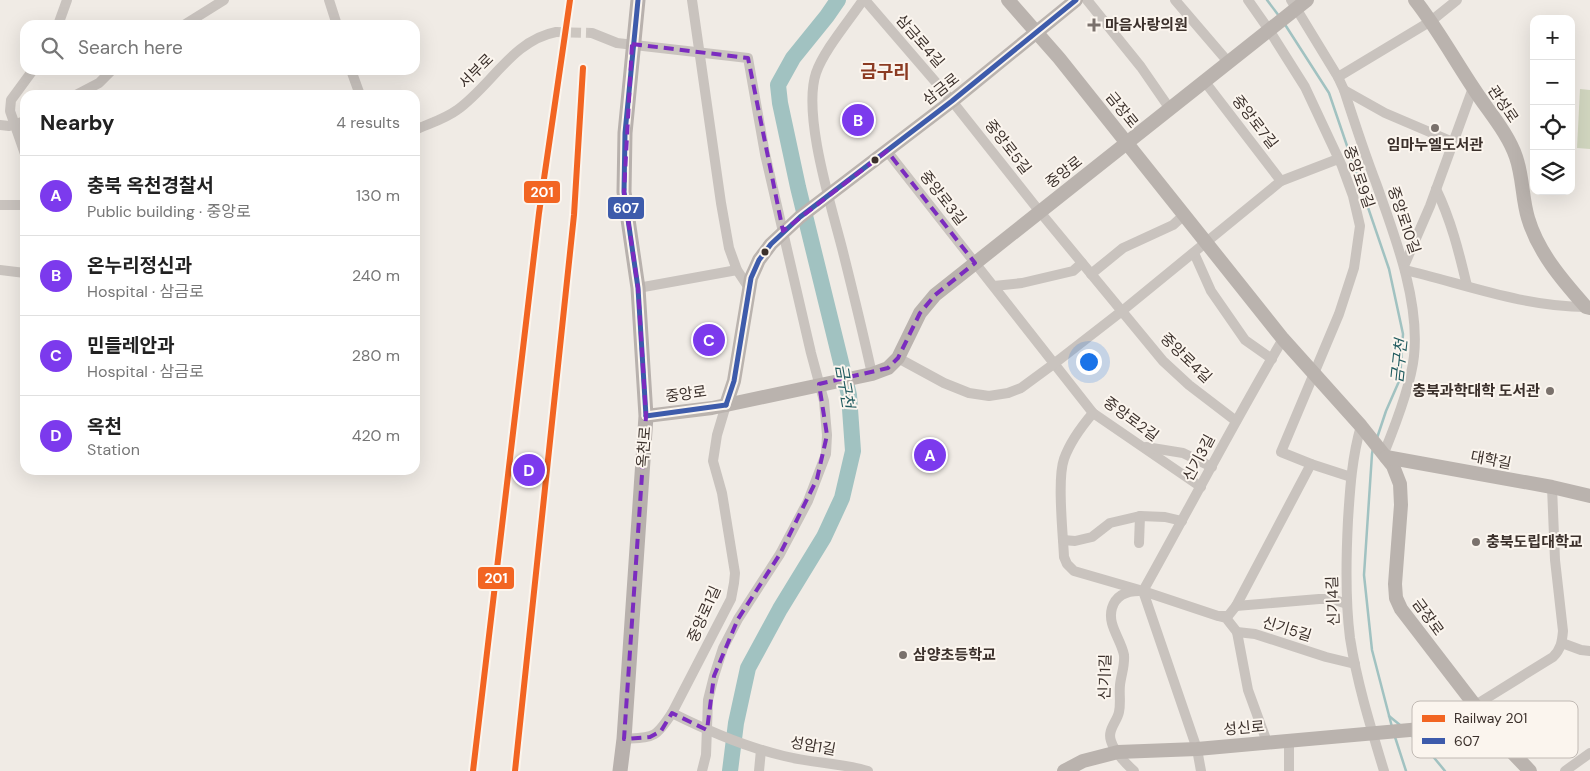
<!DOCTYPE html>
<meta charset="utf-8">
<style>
:root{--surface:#fff;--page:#f2f2f2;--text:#222;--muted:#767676;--line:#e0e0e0;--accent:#7c3aed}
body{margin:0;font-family:"DM Sans","Noto Sans KR",sans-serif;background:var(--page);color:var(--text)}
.controls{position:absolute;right:15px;top:15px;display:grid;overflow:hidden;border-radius:10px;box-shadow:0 5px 20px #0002}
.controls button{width:45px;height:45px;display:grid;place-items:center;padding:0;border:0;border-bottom:1px solid var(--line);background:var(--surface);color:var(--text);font:25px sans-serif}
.you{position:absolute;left:1088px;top:361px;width:18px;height:18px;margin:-12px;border:4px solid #fff;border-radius:50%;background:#1a73e8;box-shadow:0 0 0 8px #1a73e833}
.badge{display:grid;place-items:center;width:32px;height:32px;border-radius:50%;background:var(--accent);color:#fff;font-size:16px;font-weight:700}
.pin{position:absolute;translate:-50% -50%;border:2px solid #fff;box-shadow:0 1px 5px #0006}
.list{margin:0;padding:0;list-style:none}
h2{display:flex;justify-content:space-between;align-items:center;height:65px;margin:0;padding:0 20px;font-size:21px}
h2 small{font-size:16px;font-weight:400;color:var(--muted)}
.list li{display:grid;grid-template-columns:32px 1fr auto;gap:15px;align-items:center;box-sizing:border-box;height:80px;padding:0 20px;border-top:1px solid var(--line)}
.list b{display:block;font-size:19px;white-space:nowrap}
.list p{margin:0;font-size:16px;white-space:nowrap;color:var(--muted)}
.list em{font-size:16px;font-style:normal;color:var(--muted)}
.icon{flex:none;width:28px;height:28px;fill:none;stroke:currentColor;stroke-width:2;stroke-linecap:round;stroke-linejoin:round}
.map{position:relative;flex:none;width:1590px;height:771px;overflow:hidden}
.search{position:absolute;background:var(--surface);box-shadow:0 5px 20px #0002;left:20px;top:20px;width:400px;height:55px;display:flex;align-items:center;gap:12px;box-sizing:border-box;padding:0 18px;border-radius:15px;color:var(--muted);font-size:19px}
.panel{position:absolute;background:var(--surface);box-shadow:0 5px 20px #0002;left:20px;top:90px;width:400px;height:385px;border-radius:15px}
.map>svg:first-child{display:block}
.green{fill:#d1d6bf}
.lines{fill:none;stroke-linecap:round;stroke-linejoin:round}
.stream{stroke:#a1c2c1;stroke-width:2.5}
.river{stroke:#a1c2c1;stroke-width:16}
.street-tunnel{stroke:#ccc6c0;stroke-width:10;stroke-dasharray:10 5;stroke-linecap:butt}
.street{stroke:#c9c3be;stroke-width:10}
.secondary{stroke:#bab3ae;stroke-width:14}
.primary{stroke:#b8b1ad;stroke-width:15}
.bus-1-casing{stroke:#fbf5ee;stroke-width:9}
.bus-1{stroke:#3d5bab;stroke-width:5}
.rail-1-casing{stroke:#fbf5ee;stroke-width:10}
.rail-1{stroke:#f26522;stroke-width:6}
.marked{fill:none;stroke:#7b2cbf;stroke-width:4;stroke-dasharray:10 6;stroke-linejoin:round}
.poi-dot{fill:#7a716c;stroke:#fbf5ee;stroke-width:2}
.bus-dot{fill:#3b302b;stroke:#fbf5ee;stroke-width:2}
.labels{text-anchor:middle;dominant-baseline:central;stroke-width:4;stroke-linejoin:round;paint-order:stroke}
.poi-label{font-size:15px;font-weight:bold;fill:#3b302b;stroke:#fbf5ee;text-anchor:start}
.street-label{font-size:15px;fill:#3b302b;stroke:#fbf5ee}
.water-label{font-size:16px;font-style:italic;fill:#1f5a5e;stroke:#fbf5ee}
.quarter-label{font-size:18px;font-weight:bold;fill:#8c3b22;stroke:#fbf5ee}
.key{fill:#fbf5ee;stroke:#c1bab4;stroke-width:1}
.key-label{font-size:14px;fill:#3b302b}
.line-badge{stroke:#fbf5ee;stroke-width:2}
.badge-label{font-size:14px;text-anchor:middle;font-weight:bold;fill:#fff}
</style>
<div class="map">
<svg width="1590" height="771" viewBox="0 0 1590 771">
<rect width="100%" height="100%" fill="#f0ebe5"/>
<polygon class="green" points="1580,89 1590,90 1590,149 1577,148"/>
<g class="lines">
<g class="stream">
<polyline points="1267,0 1279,16"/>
<polyline points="1284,23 1329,93 1389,269 1403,334 1400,379 1386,411 1377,438"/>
<polyline points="1373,448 1372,454 1364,575 1372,650 1392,727"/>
<polyline points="1389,716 1400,725"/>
<polyline points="1412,736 1431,754 1445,771"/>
<polyline points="1395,737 1406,771"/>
</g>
<polyline class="river" points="730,771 736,723 748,668 780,609 824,537 842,498 853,451 849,395 798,187 780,103 778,85 793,58 827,16 838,0"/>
<polyline class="street-tunnel" points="556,32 592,33"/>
<g class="street">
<polyline points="329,0 337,25"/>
<polyline points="692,0 721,203 729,248 737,270 749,288"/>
<path d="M 863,0 C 849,21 824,50 816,73 C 802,115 832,208 843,252 C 853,292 863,333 872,374"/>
<polyline points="865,0 952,101 1040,212 1163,361 1189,385 1236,421"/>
<polyline points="1087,0 1141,67 1170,109"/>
<polyline points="1175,0 1229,63"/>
<polyline points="1248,0 1269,30 1305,87 1342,166 1353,196 1360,226 1354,268 1339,314 1281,452 1311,464 1351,477"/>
<path d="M 1291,0 L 1338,77 L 1344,90 C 1354,121 1364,152 1376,183 C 1394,234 1420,300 1414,356 C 1411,385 1395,426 1384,453"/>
<polyline points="58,25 67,0"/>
<polyline points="184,25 224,0"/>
<polyline points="592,33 617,43 748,58 765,154 811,353 824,401 827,435 826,454 808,501 780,554 738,619 723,648 714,676 708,700 706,755 702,771"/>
<polyline points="351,70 360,95"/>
<polyline points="1338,77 1431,21 1457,0"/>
<polyline points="1205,82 1281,181"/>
<polyline points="1344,90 1385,113 1453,142"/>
<polyline points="76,95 99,83 112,70"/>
<polyline points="0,125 9,126 25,121"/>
<path d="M 415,130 C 428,124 445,119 457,110 C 491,86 513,40 556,32"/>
<polyline points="887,151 1093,413 1201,487"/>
<polyline points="25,154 10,111 11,100 33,70"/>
<path d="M 1436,189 C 1451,220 1459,252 1467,286"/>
<polyline points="0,205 25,205"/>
<polyline points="1194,253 1211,291 1245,340 1272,359"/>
<polyline points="1404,266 1430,206 1473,88"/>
<polyline points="0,270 25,273"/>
<path d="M 1405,270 C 1464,284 1524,307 1586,307"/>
<polyline points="1091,274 1123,248 1173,225 1184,215"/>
<polyline points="994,286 1022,283 1073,271 1082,263"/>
<polyline points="638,288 737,270"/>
<polyline points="898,358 944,383 969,393 989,396 1008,393 1021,388 1055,363 1122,311 1281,181 1338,159"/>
<path d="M 1093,413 C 1081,427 1070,442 1064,459 C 1057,479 1063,534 1064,557 L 1067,564 L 1074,571 L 1143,591 L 1218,616 L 1226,618 L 1237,632 L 1255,634 L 1326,657 L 1355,664"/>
<path d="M 1361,426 C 1352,457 1350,488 1348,520 C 1346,559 1345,599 1350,638 C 1357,683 1371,728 1384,771"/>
<polyline points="1146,447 1183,453 1212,467"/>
<polyline points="1063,540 1075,541 1092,537 1110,523 1140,516 1165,517 1182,521"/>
<polyline points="1139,543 1140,516"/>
<polyline points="1236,606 1319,599 1332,599 1347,604"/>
<polyline points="1219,616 1228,616 1236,606 1311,464"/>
<polyline points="1237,632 1248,690 1267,742"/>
<polyline points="1562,643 1581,650 1590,651"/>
<path d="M 1474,706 L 1553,657 C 1561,649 1562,642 1563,631 L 1555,560 L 1552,487"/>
<path d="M 672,713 C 708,731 745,747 784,756 C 811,763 841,763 868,771"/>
<path d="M 624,739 C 654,737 655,739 672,713 L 731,599 L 734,583 L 735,573 L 722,493 L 713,461 L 717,435 L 726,405"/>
<polyline points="759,771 761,750"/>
<path d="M 1134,771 C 1126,764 1114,751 1111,741 C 1107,730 1117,722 1119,712 C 1121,703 1119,694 1120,685 C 1121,675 1125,666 1124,655 C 1121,639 1107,625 1112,608 C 1116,595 1127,591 1139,591"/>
<path d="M 1201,771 L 1197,749 L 1143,591 C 1190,507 1234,422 1283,339"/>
<polyline points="1289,771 1289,740"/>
<polyline points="1565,771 1590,753"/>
</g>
<g class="secondary">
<polyline points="1008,0 1059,58 1283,339 1361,426 1393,466 1400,484 1401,505 1395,584 1396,598 1401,609 1507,747 1530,771"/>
<path d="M 1415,0 C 1437,28 1454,59 1474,89 C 1488,111 1508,133 1516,157 C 1523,177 1522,198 1528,218 C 1538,252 1562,280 1586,307 L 1590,308"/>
<polyline points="726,405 734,381 751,278 759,260 771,244 800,217 952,101 1076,0"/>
<polyline points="646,416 712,408 872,374 888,368 898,358 920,313 935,295 1307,0"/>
<polyline points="1386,457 1552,487 1590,496"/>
<polyline points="1064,771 1083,761 1118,752 1197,749 1488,723"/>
</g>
<polyline class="primary" points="620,771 624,739 646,416 638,288 624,192 625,133 638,0"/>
<g class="bus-1-casing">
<g id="bus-1">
<polyline points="638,0 625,133 624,192 638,288 646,416"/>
<polyline points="726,405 734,381 751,278 759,260 771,244 800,217 952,101 1076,0"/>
<polyline points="646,416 726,405"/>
</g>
</g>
<use href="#bus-1" class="bus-1"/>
<g class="rail-1-casing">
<g id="rail-1">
<polyline points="473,771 539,213 570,0"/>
<polyline points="515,771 574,215 583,68"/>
</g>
</g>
<use href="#rail-1" class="rail-1"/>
</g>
<path class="marked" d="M 632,44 L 748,58 L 783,231 L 887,151 L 975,263 L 935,295 L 920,313 L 898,358 L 888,368 L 819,384 L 827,435 L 817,479 L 780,554 L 738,619 L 714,676 L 707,730 L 672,713 L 661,731 L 650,737 L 624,739 L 646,416 L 638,288 L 624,192 Z"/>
<g class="poi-dot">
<path d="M1091.5 17.5h5v5h5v5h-5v5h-5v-5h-5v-5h5z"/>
<circle cx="1435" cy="128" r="5"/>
<circle cx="1550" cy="391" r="5"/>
<circle cx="1476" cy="542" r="5"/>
<circle cx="903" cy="655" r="5"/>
</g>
<g class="bus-dot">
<circle cx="875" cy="160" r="4.5"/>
<circle cx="765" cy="252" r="4.5"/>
</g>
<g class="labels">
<g class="poi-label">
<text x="1105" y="25">마음사랑의원</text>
<text x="1435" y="145" text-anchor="middle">임마누엘도서관</text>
<text x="1540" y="391" text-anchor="end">충북과학대학 도서관</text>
<text x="1486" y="542">충북도립대학교</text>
<text x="913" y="655">삼양초등학교</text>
</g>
<g class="street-label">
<text transform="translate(920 41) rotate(49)">삼금로4길</text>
<text transform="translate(476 71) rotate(-45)">서부로</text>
<text transform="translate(941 89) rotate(-38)">삼금로</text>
<text transform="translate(1503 104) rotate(56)">관성로</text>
<text transform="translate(1122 110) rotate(51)">금장로</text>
<text transform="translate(1255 122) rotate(52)">중앙로7길</text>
<text transform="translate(1008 147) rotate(52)">중앙로5길</text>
<text transform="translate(1064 172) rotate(-38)">중앙로</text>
<text transform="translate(1359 177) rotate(71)">중앙로9길</text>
<text transform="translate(943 198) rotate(52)">중앙로3길</text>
<text transform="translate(1404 220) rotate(71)">중앙로10길</text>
<text transform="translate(1186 358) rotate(44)">중앙로4길</text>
<text transform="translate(686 394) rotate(-8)">중앙로</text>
<text transform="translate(1131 419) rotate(36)">중앙로2길</text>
<text transform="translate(644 447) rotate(-86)">옥천로</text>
<text transform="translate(1199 458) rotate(-62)">신기3길</text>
<text transform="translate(1491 460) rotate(11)">대학길</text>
<text transform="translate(1333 601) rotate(-92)">신기4길</text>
<text transform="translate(704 614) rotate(-66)">중앙로1길</text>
<text transform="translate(1428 617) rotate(54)">금장로</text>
<text transform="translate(1287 629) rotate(17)">신기5길</text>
<text transform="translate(1105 677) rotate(-89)">신기1길</text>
<text transform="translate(1244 728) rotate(-5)">성신로</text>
<text transform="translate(813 746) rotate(10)">성암1길</text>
</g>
<g class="water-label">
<text transform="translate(1399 361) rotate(-84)">금구천</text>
<text transform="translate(845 386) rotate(80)">금구천</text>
</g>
<g class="quarter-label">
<text x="885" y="72">금구리</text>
</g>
</g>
<rect x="1412" y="701" width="166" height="57" rx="8" class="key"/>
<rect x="1422" y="715" width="23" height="7" fill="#f26522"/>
<rect x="1422" y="738" width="23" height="6" fill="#3d5bab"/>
<g class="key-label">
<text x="1454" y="723">Railway 201</text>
<text x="1454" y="746">607</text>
</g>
<g class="line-badge">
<rect x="523" y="180" width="38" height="24" rx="5" fill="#f26522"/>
<rect x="607" y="196" width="38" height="24" rx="5" fill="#3d5bab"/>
<rect x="477" y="566" width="38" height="24" rx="5" fill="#f26522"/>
</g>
<g class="badge-label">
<text x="542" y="197">201</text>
<text x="626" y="213">607</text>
<text x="496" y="583">201</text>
</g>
</svg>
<div class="controls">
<button>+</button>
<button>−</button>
<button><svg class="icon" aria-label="locate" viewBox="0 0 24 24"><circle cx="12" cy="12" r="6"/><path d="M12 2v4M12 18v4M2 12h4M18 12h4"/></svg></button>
<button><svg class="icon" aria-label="layers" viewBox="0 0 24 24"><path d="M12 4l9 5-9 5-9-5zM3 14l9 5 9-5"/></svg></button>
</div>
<div class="you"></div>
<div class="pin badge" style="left:930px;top:455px">A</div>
<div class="pin badge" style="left:858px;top:120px">B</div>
<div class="pin badge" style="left:709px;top:340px">C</div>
<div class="pin badge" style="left:529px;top:470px">D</div>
<div class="search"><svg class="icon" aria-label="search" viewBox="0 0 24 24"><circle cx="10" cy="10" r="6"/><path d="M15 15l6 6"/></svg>Search here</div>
<section class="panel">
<h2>Nearby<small>4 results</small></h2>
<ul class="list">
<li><span class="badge">A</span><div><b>충북 옥천경찰서</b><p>Public building · 중앙로</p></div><em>130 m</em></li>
<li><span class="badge">B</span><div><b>온누리정신과</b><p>Hospital · 삼금로</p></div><em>240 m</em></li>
<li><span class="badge">C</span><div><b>민들레안과</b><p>Hospital · 삼금로</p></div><em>280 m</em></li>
<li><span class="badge">D</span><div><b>옥천</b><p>Station</p></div><em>420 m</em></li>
</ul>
</section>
</div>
